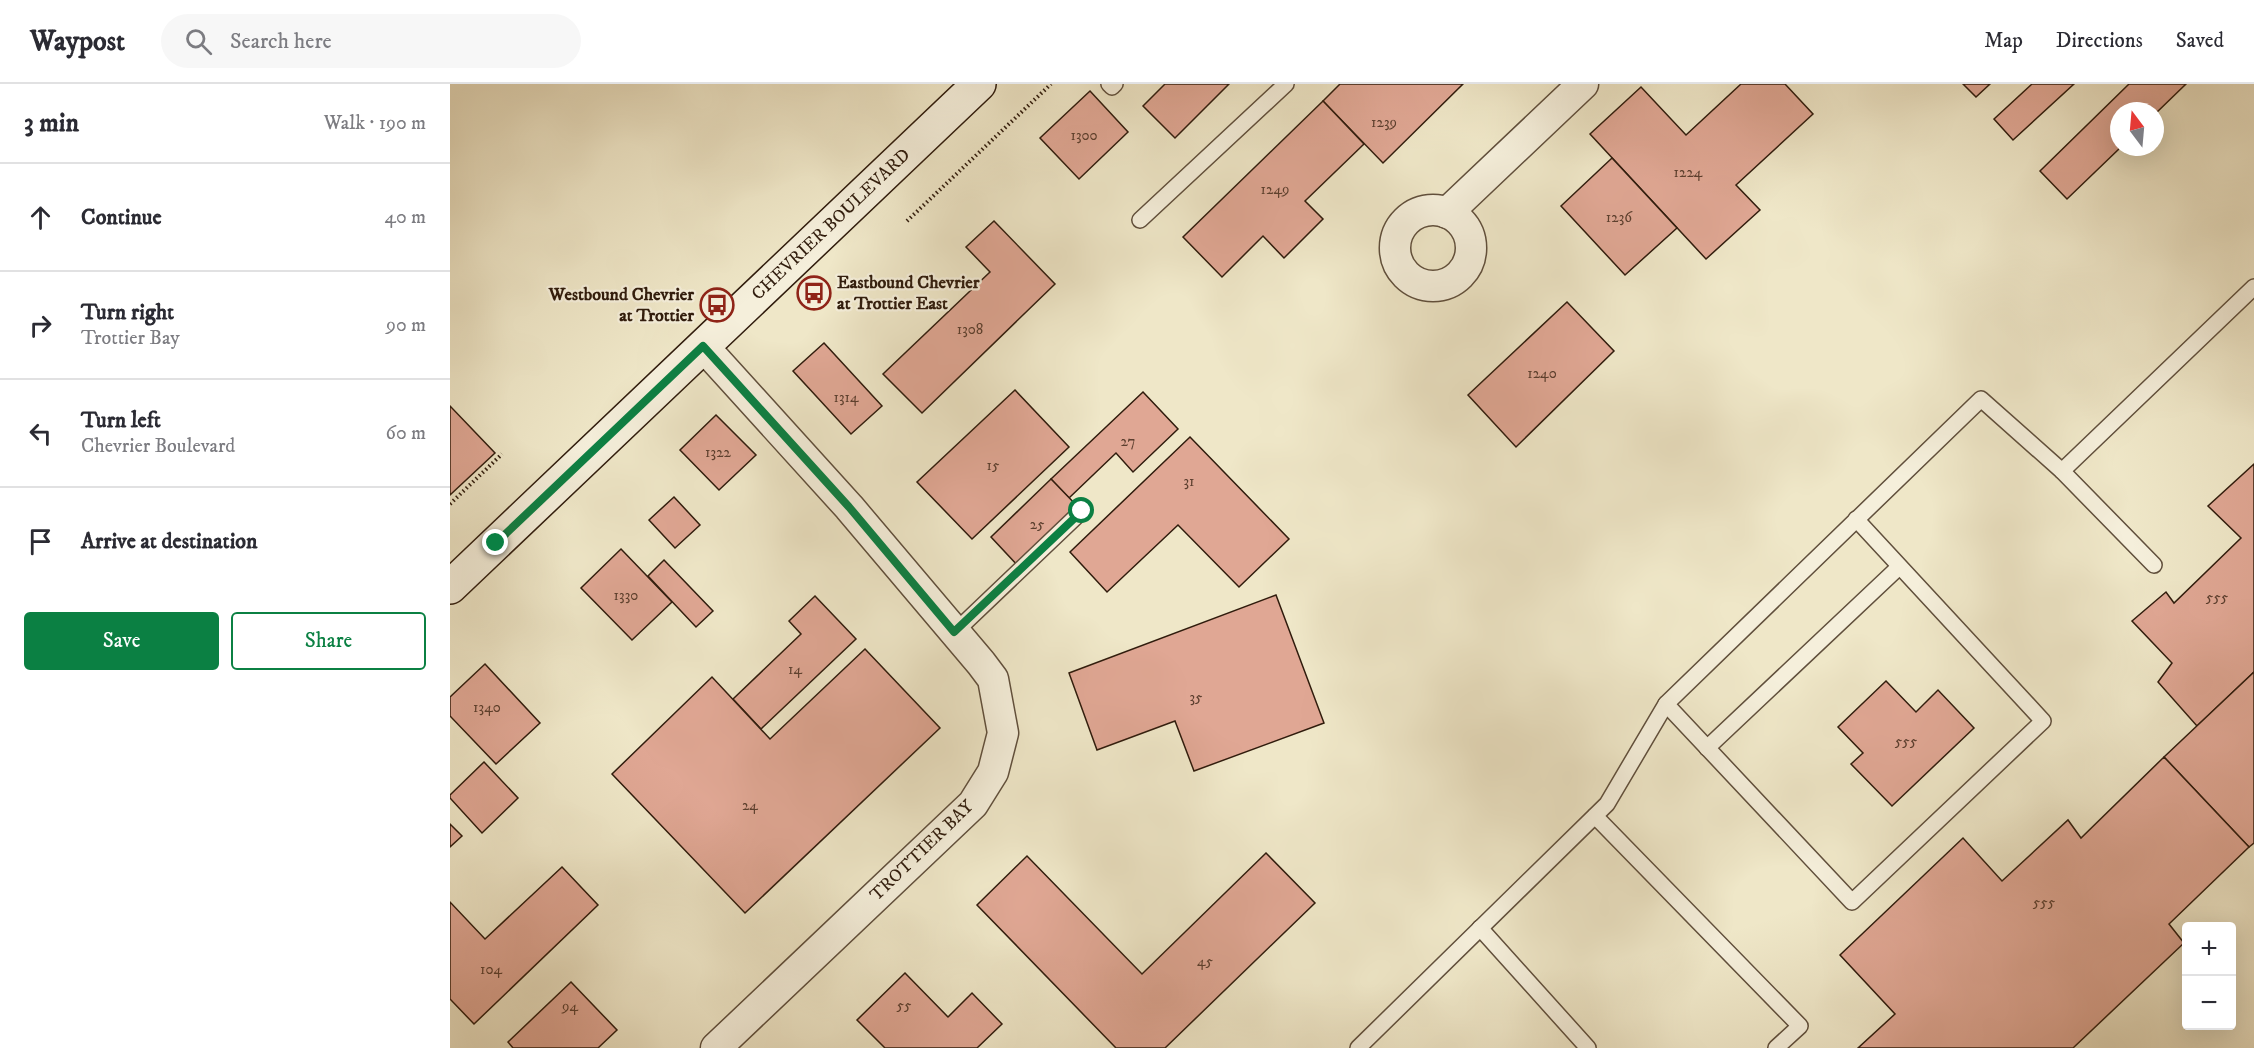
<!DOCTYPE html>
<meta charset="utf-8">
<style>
:root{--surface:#fff;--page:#f7f7f7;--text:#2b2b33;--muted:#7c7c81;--line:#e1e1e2;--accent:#0b8043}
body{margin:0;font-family:"IM FELL DW Pica",serif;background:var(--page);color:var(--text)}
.controls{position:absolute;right:18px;bottom:18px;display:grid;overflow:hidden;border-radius:6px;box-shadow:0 6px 24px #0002}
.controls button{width:54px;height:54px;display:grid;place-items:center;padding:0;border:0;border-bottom:2px solid var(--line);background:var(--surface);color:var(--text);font:30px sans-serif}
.compass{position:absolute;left:1660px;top:18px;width:54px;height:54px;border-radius:50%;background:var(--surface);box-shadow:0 6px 24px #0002;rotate:344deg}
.stop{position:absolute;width:18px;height:18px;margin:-14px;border:4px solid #0b8043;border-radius:50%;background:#fff}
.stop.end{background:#0b8043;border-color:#fff;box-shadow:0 2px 6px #0008}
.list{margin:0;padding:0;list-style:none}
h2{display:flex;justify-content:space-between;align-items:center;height:78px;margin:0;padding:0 24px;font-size:26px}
h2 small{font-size:20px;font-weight:400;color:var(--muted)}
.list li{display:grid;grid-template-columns:39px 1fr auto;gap:18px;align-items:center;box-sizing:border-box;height:108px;padding:0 24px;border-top:2px solid var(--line)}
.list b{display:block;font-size:22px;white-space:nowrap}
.list p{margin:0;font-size:20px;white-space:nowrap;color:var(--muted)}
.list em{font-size:20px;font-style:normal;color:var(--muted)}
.actions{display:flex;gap:12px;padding:18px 24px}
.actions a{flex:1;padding:14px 0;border:2px solid var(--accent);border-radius:6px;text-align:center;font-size:21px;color:var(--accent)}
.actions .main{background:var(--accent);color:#fff}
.icon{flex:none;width:33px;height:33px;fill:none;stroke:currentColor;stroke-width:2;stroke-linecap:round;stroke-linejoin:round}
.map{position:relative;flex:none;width:1804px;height:964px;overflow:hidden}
header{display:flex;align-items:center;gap:36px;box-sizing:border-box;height:84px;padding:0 30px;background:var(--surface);border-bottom:2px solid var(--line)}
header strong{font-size:28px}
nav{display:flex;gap:33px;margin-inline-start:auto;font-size:21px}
.search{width:420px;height:54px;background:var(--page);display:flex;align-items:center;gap:15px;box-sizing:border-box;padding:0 21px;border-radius:33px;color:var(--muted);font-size:22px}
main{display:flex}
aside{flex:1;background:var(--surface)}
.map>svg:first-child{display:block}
.building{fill:#e0a794;stroke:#301c0d;stroke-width:1.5}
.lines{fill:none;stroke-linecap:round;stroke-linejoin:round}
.lane-casing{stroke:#604f3c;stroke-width:18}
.street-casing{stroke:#604f3c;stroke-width:33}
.secondary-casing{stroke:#301c0d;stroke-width:36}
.path{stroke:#301c0d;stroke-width:4;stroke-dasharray:1.5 3;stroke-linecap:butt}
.lane{stroke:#f5efdb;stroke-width:15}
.street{stroke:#f5efdb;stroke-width:30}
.secondary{stroke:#f5efdb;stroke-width:33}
.route{stroke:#0b8043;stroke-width:8}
.labels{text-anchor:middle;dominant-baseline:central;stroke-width:4.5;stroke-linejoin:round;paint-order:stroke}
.number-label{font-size:15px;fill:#5c3f2f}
.street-label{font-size:18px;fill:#301c0d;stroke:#f5efdb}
.poi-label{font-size:18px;font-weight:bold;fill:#301c0d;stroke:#f5efdb;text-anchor:start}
</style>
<header>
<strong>Waypost</strong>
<div class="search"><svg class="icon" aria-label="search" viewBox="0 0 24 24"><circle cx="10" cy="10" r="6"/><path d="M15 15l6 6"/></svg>Search here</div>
<nav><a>Map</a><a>Directions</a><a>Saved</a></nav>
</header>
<main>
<aside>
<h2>3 min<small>Walk · 190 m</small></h2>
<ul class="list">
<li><svg class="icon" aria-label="ahead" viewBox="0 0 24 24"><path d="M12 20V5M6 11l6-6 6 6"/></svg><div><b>Continue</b></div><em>40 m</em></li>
<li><svg class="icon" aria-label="right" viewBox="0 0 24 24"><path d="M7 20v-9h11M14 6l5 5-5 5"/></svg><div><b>Turn right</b><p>Trottier Bay</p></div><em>90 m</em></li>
<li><svg class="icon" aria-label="left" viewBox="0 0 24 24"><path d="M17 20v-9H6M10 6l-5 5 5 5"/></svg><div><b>Turn left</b><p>Chevrier Boulevard</p></div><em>60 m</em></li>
<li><svg class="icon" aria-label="arrive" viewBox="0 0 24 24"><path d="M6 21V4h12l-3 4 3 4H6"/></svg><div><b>Arrive at destination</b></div></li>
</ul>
<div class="actions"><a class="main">Save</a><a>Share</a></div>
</aside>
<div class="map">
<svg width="1804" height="964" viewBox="0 0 1804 964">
<rect width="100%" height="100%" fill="#efe7c8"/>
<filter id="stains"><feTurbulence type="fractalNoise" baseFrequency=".00333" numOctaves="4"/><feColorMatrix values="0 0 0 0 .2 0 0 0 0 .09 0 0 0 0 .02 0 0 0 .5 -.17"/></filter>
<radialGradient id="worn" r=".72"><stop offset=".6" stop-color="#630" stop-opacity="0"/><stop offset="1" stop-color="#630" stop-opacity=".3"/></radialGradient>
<g class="building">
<polygon points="715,0 779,0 725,54 693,22"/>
<polygon points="890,0 1013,0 933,79 873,17"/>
<polygon points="1291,0 1335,0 1363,30 1286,101 1310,126 1256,175 1140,50 1191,3 1236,51"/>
<polygon points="1513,0 1540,0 1526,13"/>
<polygon points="1582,0 1624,0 1563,56 1544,35"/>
<polygon points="1679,0 1736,0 1705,30 1705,27 1669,27 1669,63 1671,63 1617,115 1590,87"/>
<polygon points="640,7 678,48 629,95 590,54"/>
<polygon points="873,17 914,60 855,117 873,135 834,174 813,152 772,193 733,153"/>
<polygon points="1162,74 1227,144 1175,191 1111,122"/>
<polygon points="544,137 605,200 472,329 433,290 540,188 516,163"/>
<polygon points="1117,218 1164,267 1066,363 1018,311"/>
<polygon points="374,259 432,322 401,350 343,287"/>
<polygon points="565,306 619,363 522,455 467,398"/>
<polygon points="693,308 728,345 683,388 666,369 619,414 601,395"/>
<polygon points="0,322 45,369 0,411"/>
<polygon points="266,331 306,371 269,406 230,366"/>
<polygon points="740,353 839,455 789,503 728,441 657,508 620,468"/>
<polygon points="1804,380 1804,588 1747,642 1708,598 1722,579 1682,537 1716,508 1724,519 1791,454 1758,422"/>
<polygon points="601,395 632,427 571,485 541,453"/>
<polygon points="224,413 250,441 225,464 199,436"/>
<polygon points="171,465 222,518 182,556 131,504"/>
<polygon points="214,476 263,527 246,543 198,492"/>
<polygon points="826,511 874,639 744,687 725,637 647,666 619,589"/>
<polygon points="365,512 406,555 311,645 283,615 351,550 339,537"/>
<polygon points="415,565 490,644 295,829 162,690 262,593 320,655"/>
<polygon points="35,580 90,639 46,680 0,632 0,613"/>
<polygon points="1804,588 1804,759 1799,763 1714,673"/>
<polygon points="1436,597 1466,628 1488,606 1524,644 1442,722 1401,680 1413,669 1388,643"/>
<polygon points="1714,673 1799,763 1719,840 1734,859 1623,964 1408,964 1445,930 1390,871 1513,754 1552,797 1618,736 1631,754"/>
<polygon points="34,678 68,714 32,749 0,714 0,711"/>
<polygon points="0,740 12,752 0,763"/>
<polygon points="816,769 865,819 715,964 666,964 527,821 577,772 692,890"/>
<polygon points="112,783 148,821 24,940 0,915 0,818 35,855"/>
<polygon points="455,889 498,933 522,909 552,940 527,964 435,964 407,936"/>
<polygon points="121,898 167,946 148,964 63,964 58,958"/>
</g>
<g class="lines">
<g class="lane-casing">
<g id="lane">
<polyline points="659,0 662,3 665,0"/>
<polyline points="690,136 836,0"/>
<polyline points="1612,387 1704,481"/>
<polyline points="1406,435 1593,637 1402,818 1216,620 1531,315 1612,387 1804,203"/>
<polyline points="505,548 632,427"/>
<polyline points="1257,664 1449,483"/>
<polyline points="1145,732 1350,942 1326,964"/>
<polyline points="1030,844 1138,964"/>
<polyline points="908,964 1157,720 1216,620"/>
</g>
</g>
<g class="street-casing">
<g id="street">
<circle cx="983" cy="164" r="38"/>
<polyline points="997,129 1133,0"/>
<polyline points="253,262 399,423 531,579 543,595 553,649 543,688 523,720 266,964"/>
</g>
</g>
<g class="secondary-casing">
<g id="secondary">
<path id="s1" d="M 0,503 L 529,0"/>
</g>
</g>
<g class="path">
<polyline points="457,137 601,0"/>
<polyline points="0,420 52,370"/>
</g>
<use href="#lane" class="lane"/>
<use href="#street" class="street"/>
<use href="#secondary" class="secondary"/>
</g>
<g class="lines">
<polyline class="route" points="46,459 253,262 399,423 504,548 632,427"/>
</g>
<defs>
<g id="bus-ring" transform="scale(1.725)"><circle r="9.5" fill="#f5efdb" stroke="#8f2418" stroke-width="1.5"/><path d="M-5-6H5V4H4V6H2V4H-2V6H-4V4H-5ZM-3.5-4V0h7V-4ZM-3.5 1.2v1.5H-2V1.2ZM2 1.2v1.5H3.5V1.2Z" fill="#8f2418"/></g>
</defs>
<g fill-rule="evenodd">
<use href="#bus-ring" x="364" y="209"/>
<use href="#bus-ring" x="267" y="221"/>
</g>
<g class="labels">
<g class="number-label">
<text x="934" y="38">1239</text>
<text x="634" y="51">1300</text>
<text x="1238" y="88">1224</text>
<text x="825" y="105">1249</text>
<text x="1169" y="133">1236</text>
<text x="520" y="245">1308</text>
<text x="1092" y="289">1240</text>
<text x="396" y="313">1314</text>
<text x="678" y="357">27</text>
<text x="268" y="368">1322</text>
<text x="543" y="381">15</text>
<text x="739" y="397">31</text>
<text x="587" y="440">25</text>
<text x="176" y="511">1330</text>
<text x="1767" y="513">555</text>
<text x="345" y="585">14</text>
<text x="746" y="613">35</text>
<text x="37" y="623">1340</text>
<text x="1456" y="657">555</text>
<text x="300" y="721">24</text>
<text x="1594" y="818">555</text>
<text x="755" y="877">45</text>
<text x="41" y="885">104</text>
<text x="454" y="921">55</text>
<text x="120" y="922">94</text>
</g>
<g class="street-label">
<text stroke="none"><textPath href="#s1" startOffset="526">CHEVRIER BOULEVARD</textPath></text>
<text transform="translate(472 767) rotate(-44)">TROTTIER BAY</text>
</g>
<g class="poi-label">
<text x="387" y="199">Eastbound Chevrier<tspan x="387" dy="21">at Trottier East</tspan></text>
<text x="244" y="211" text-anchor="end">Westbound Chevrier<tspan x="244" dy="21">at Trottier</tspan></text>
</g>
</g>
<rect width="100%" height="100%" filter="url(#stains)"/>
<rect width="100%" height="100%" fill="url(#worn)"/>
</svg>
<div class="controls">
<button>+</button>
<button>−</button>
</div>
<svg class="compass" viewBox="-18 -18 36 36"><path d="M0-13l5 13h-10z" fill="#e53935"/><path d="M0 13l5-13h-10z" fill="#7c7c81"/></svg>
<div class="stop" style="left:632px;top:427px"></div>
<div class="stop end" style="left:46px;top:459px"></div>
</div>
</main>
